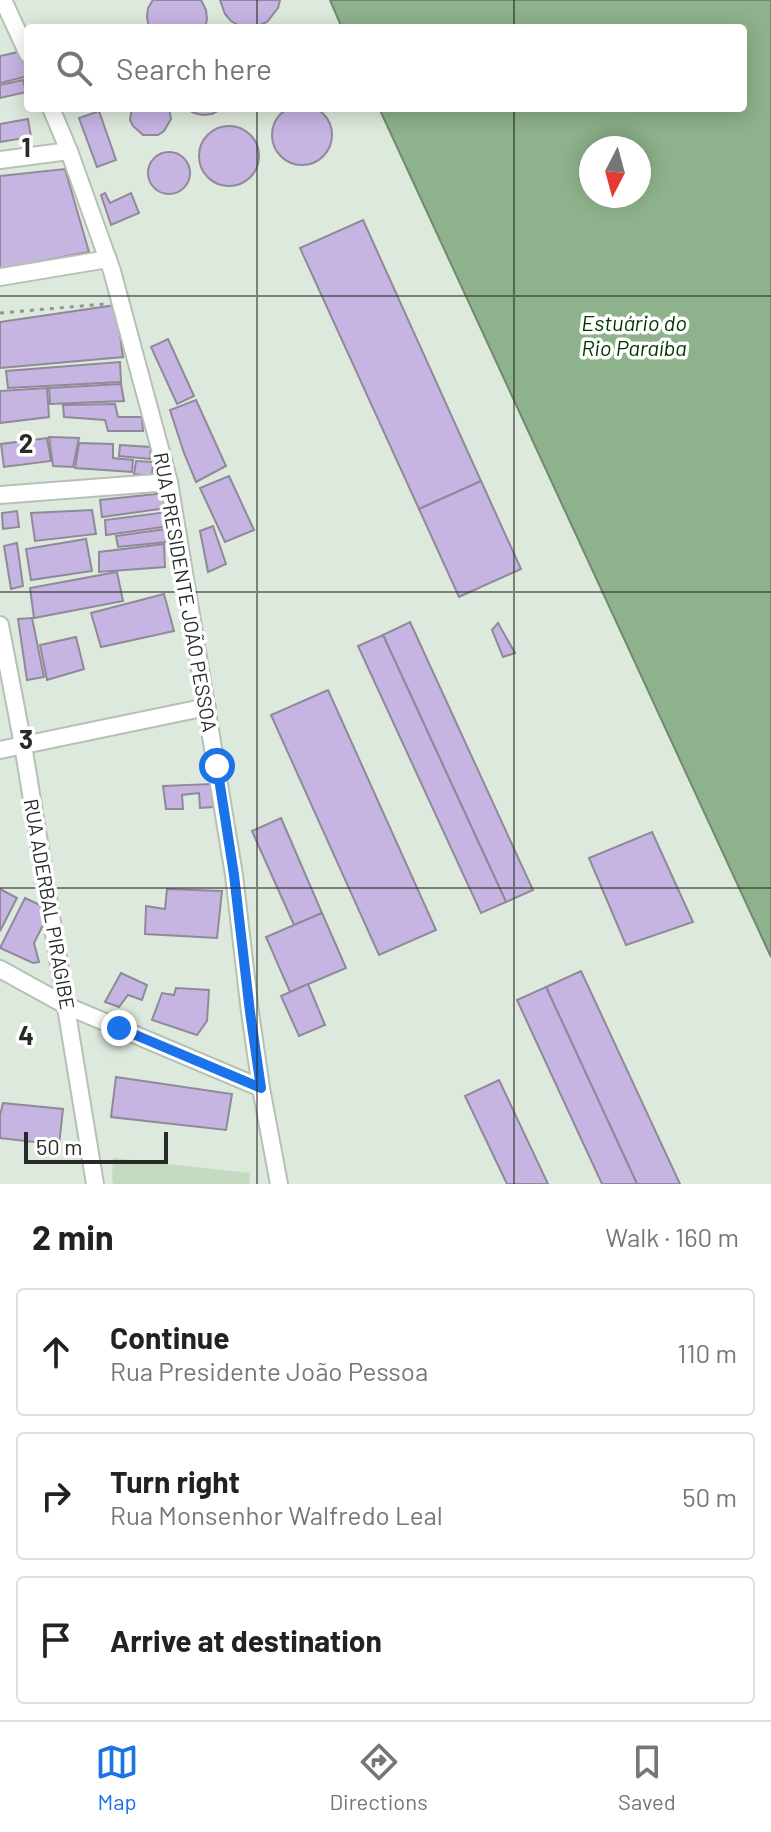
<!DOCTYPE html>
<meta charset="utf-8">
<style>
:root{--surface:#fff;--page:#f6f6f6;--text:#222;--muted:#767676;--line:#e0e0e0;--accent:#1a73e8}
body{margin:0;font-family:Barlow,sans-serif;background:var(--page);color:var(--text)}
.compass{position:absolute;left:579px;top:136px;width:72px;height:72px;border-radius:50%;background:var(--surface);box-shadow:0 4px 20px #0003;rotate:186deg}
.scale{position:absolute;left:24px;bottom:20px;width:144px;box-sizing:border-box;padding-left:8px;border:4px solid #272b26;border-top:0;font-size:22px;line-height:28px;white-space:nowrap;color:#272b26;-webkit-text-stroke:6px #fff;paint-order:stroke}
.stop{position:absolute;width:24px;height:24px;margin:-18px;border:6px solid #1a73e8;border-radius:50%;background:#fff}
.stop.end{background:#1a73e8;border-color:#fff;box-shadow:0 2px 8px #0008}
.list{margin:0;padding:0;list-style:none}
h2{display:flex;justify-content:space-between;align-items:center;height:104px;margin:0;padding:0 32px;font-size:34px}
h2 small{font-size:26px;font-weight:400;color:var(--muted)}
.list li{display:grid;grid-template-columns:52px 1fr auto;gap:24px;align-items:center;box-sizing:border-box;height:128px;margin:0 16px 16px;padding:0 16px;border:2px solid var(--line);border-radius:8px}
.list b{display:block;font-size:30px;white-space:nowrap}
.list p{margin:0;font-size:26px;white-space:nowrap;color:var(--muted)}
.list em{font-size:26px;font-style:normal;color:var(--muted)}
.icon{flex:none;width:44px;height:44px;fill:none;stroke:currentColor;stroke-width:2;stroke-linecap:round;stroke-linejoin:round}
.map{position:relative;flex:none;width:771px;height:1184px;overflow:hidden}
.search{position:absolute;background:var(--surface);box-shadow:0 4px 20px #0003;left:24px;right:24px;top:24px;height:88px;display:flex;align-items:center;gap:20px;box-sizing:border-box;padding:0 28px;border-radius:8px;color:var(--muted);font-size:30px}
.sheet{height:536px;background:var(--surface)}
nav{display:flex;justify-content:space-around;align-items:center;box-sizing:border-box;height:112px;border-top:2px solid var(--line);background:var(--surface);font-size:22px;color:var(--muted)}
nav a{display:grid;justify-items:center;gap:4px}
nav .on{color:var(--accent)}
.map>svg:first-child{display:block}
.green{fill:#c3dac1}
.water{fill:#8eb28b;stroke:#6f8a6d;stroke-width:2;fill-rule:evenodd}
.building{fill:#c6b4e3;stroke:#8f8a98;stroke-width:2}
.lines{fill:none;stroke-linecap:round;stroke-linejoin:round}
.street-casing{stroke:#b6c1b5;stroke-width:20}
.path{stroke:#8f978e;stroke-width:3;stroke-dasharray:4 6;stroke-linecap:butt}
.street{stroke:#fff;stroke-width:16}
.route{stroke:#1a73e8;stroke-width:10}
.grid{fill:none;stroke:#272b26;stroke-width:2;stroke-opacity:0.55}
.labels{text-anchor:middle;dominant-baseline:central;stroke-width:7;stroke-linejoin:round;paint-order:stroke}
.street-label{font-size:20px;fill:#272b26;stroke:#fff}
.water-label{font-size:22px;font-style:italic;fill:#003600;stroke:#fff}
.grid-label{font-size:26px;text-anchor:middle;font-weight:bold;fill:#272b26;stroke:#fff;stroke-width:7;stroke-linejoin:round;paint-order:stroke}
</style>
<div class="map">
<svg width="771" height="1184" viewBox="0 0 771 1184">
<rect width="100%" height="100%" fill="#dee9dd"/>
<polygon class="green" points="113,1158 250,1173 249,1184 113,1184 112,1178"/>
<path class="water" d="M 330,0 L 771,0 L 771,957 L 379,108 L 743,108 L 743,28 L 342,28 ZM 591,148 L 639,148 L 639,196 L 591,196 Z"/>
<g class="building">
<polygon points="153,0 201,0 206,10 207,19 205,28 149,28 147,17 148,8"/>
<polygon points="220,0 280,0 278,8 267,22 258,26 249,27 240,26 231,21 225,14"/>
<polygon points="23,51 28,76 0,83 0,56"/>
<polygon points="23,80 26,92 0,98 0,85"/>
<circle cx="302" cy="135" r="30"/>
<polygon points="132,108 169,108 171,119 164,131 158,135 143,135 133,126 130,120"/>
<polygon points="185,108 223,108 212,114 203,115 194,113"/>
<polygon points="99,111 116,160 97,167 79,118"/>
<polygon points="28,119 31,137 0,142 0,124"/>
<circle cx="229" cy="156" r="30"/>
<circle cx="169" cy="173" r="21"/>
<polygon points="65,169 89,252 0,269 0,176"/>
<polygon points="105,193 110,203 131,193 139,213 111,225 101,195"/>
<polygon points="363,220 481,481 419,509 300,248"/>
<polygon points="116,305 123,357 0,368 0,322"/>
<polygon points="168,339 194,396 177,404 151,347"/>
<polygon points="120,362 121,382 8,388 6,371"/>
<polygon points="121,384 124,401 50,404 49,388"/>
<polygon points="47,388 49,417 0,423 0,391"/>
<polygon points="196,400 226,466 196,482 184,453 170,410"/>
<polygon points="115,404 118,417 142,417 143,431 108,431 105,420 64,417 63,405"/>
<polygon points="49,437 79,438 73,467 53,466"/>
<polygon points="47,438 51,461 4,467 1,444"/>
<polygon points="79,443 113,444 113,458 133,460 132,472 75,468"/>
<polygon points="120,445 151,447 150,459 119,456"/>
<polygon points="136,461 153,462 152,476 134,474"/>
<polygon points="229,476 254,530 225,542 200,488"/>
<polygon points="481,481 521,569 459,597 419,509"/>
<polygon points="165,493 167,508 102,517 100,500"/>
<polygon points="92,510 96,534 35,541 31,513"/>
<polygon points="17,511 19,527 3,529 2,513"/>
<polygon points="167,512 170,526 106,535 105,520"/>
<polygon points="213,526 226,564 208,572 200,531"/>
<polygon points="166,529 167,542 118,547 116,536"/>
<polygon points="86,539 92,571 31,580 26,549"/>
<polygon points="17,543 23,586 11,589 4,546"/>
<polygon points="164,544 165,567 99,572 99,552"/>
<polygon points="117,572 123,601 34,618 30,588"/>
<polygon points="164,594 174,631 101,647 91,613"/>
<polygon points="32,618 44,677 27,680 18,619"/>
<polygon points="410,622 533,890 506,902 383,635"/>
<polygon points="498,623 515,653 503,657 492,630"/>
<polygon points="383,635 506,902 481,913 358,646"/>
<polygon points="76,637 84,669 47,680 40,645"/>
<polygon points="328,690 436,930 379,955 271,715"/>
<polygon points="212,784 213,807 200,808 199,793 182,795 183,809 166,809 163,786"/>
<polygon points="281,818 322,913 294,925 252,831"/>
<polygon points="652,832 693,922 626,945 589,858"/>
<polygon points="0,889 17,898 0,931"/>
<polygon points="167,889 222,891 217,938 145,934 146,906 165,909"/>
<polygon points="25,898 40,905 44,923 34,943 39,962 33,963 0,948"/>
<polygon points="322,913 346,968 290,992 266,937"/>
<polygon points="581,971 680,1184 637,1184 546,987"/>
<polygon points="121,973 147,985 142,1000 128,995 119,1007 105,1002"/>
<polygon points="308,984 325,1025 299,1036 281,996"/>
<polygon points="546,987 637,1184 602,1184 517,1000"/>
<polygon points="176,988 209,990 207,1021 197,1035 152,1020 162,993 174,995"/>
<polygon points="116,1077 232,1094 226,1130 111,1117"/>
<polygon points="499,1080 548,1184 507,1184 465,1096"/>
<polygon points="3,1103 63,1109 59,1145 0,1138 0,1115"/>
</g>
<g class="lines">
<g class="street-casing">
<g id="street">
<polyline points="3,0 28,54"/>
<polyline points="51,108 69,151 112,271 169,482 234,875 250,1012 261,1088 279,1184"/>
<polyline points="0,160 69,151"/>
<polyline points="0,277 108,259"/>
<polyline points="0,495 169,482"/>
<polyline points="0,625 23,745 95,1184"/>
<polyline points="0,750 207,707"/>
<polyline points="0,969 67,1006 261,1088"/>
</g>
</g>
<polyline class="path" points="0,313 105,304"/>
<use href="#street" class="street"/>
</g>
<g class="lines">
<polyline class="route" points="119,1028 261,1088 250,1012 234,875 217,766"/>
</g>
<path class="grid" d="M 257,0 L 257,28M 514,0 L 514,28M 257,108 L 257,1184M 514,108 L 514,1184M 0,296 L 771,296M 0,592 L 771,592M 0,888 L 771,888"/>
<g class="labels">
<g class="street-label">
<text transform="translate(186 592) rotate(80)">RUA PRESIDENTE JOÃO PESSOA</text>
<text transform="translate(50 904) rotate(80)">RUA ADERBAL PIRAGIBE</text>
</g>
<g class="water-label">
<text x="634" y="322">Estuário do<tspan x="634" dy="25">Rio Paraíba</tspan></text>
</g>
</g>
<g class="grid-label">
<text x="26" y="157">1</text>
<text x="26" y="453">2</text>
<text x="26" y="749">3</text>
<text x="26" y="1045">4</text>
</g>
</svg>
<svg class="compass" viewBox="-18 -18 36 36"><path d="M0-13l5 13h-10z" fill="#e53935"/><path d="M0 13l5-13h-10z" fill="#767676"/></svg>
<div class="scale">50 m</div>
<div class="stop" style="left:217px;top:766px"></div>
<div class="stop end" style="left:119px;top:1028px"></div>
<div class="search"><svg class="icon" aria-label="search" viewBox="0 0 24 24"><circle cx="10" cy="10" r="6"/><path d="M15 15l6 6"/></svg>Search here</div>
</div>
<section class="sheet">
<h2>2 min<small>Walk · 160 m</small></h2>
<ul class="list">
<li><svg class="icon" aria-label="ahead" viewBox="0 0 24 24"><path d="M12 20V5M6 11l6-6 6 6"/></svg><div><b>Continue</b><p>Rua Presidente João Pessoa</p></div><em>110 m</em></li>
<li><svg class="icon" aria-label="right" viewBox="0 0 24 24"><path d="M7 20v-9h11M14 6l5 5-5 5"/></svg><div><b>Turn right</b><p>Rua Monsenhor Walfredo Leal</p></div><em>50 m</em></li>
<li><svg class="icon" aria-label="arrive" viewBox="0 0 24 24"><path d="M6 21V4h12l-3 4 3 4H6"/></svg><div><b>Arrive at destination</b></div></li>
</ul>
</section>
<nav>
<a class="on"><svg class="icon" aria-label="map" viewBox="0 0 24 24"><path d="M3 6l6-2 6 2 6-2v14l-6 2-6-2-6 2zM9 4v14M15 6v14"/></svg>Map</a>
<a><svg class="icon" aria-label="directions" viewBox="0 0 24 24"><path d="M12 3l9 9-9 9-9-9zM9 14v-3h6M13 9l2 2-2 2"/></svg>Directions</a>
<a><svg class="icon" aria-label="saved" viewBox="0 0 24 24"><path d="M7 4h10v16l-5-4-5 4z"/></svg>Saved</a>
</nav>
